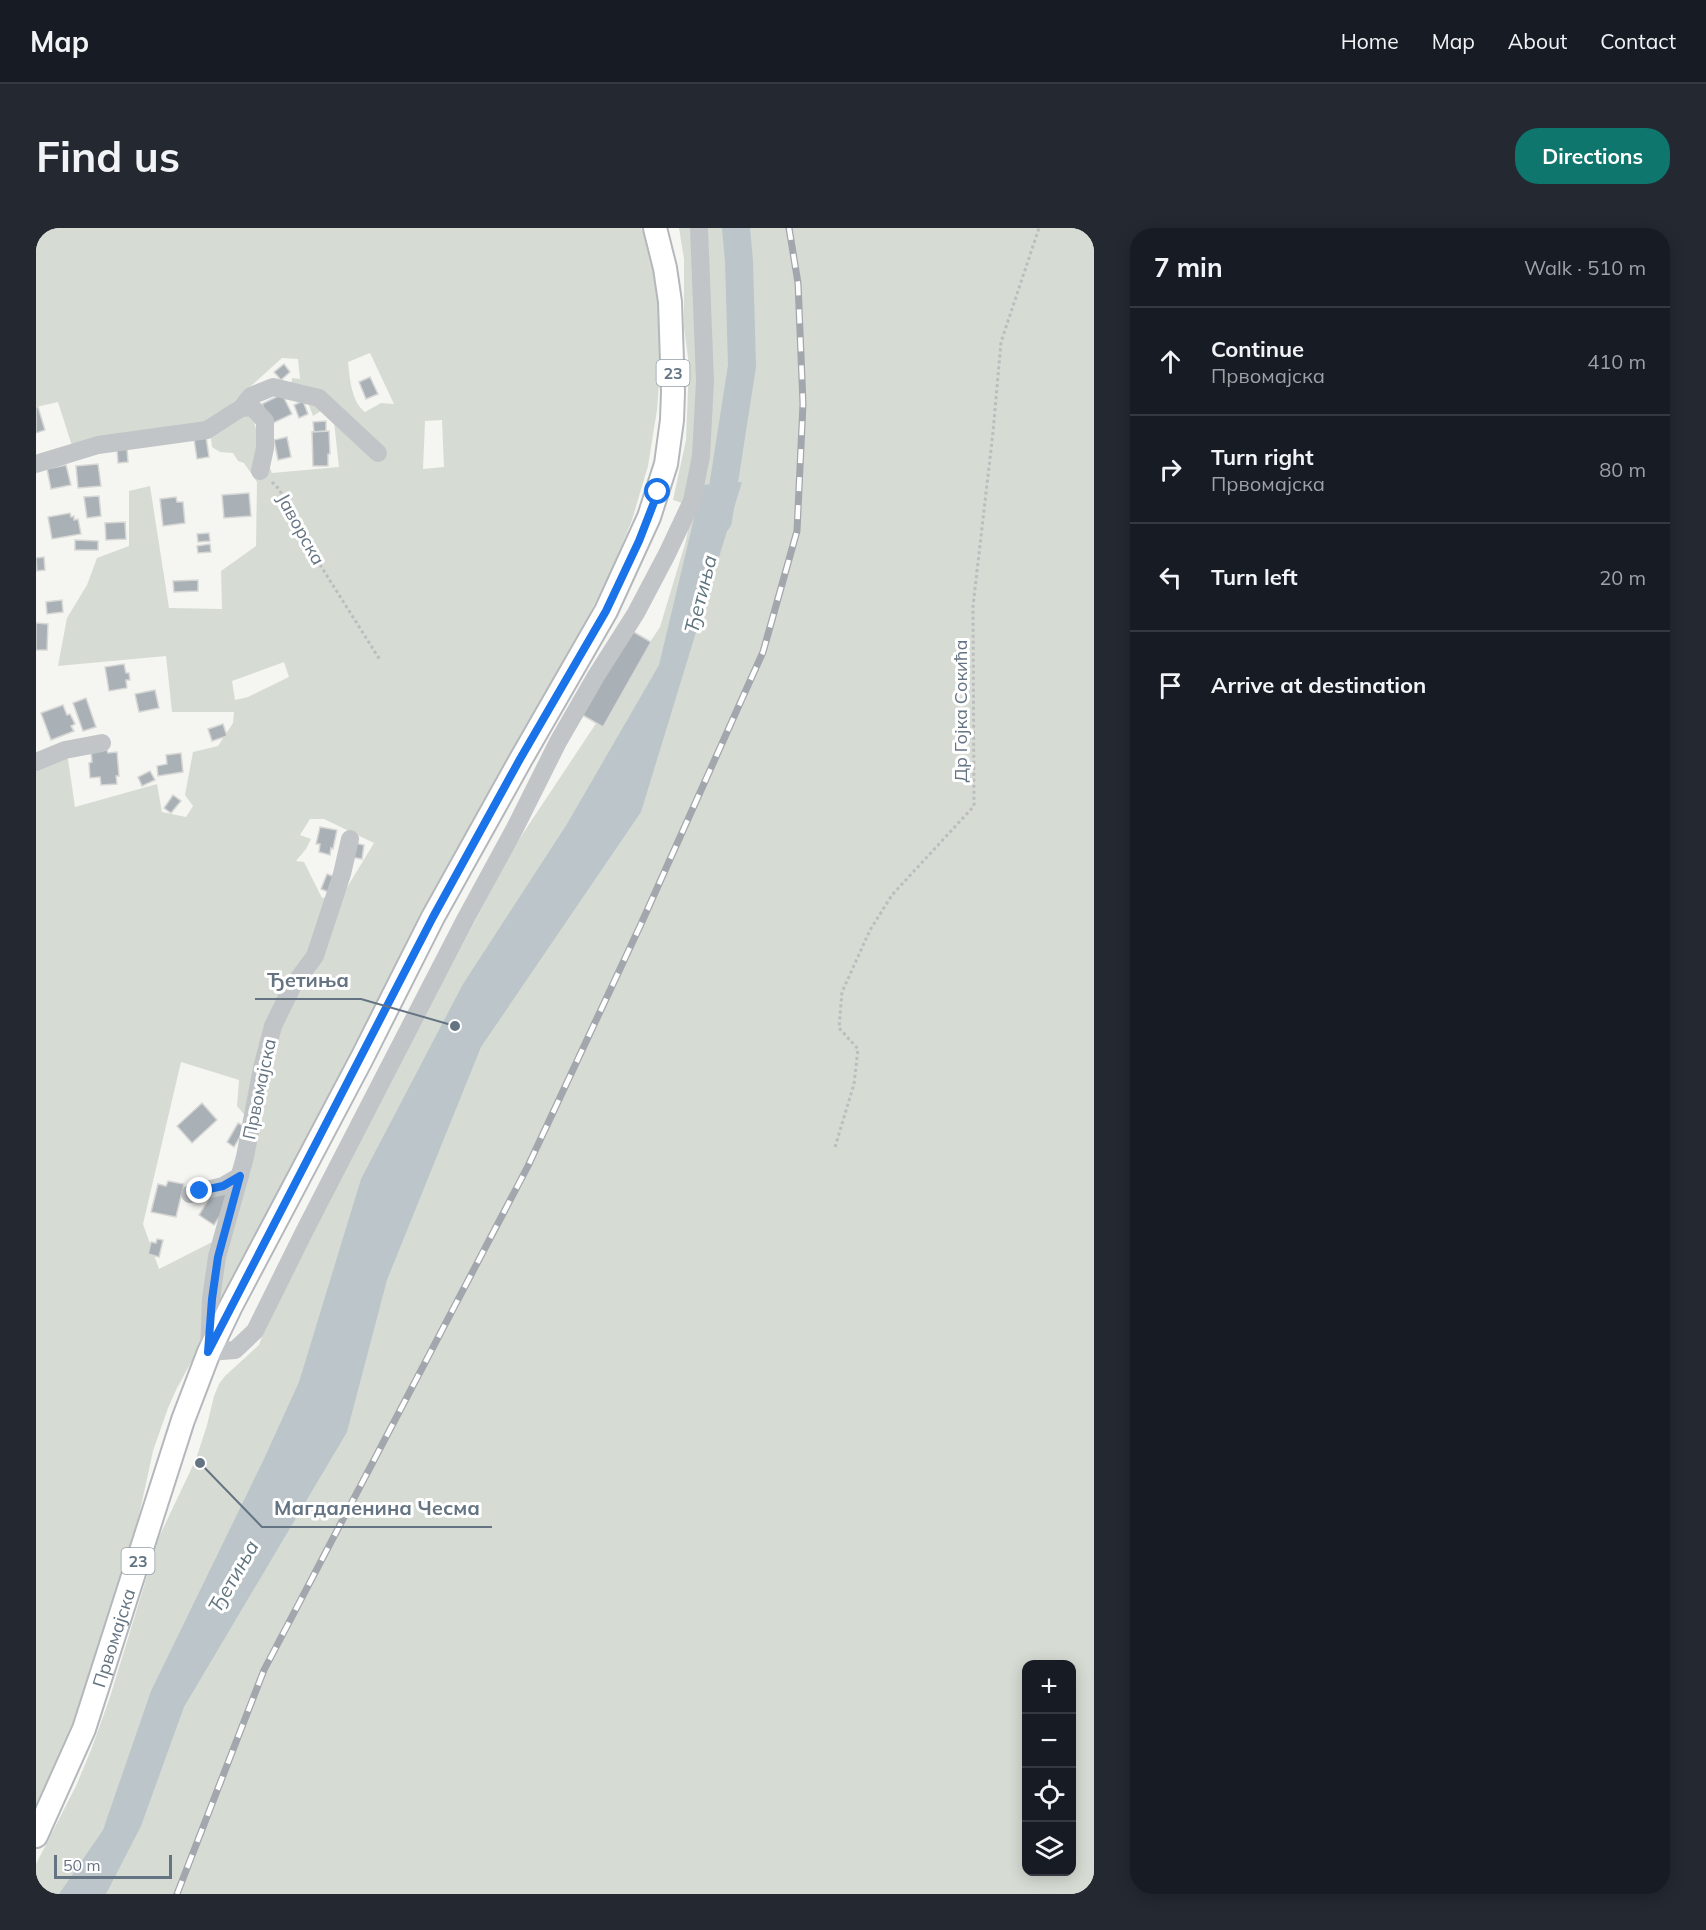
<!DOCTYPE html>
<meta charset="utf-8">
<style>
:root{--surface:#171b24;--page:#242831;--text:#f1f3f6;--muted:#9ea1a6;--line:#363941;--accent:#0f766e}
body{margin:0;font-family:Mulish,sans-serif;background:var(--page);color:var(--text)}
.controls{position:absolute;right:18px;bottom:18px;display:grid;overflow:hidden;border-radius:12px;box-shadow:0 3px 15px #0003}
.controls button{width:54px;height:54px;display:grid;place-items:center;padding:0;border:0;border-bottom:2px solid var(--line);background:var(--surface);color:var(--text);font:30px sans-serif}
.scale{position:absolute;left:18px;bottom:15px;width:118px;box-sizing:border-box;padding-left:6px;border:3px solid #657482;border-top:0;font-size:16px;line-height:21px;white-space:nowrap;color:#657482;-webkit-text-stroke:4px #fff;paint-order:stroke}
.stop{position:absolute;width:18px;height:18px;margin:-14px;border:4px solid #1a73e8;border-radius:50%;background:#fff}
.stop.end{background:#1a73e8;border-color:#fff;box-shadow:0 2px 6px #0008}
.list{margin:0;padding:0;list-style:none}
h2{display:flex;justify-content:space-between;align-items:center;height:78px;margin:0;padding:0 24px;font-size:26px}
h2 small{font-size:20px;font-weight:400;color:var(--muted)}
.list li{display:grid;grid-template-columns:39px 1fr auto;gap:18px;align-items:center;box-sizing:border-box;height:108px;padding:0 24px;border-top:2px solid var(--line)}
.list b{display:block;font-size:22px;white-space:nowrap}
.list p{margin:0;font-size:20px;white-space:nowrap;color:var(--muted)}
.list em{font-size:20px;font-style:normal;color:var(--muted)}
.icon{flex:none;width:33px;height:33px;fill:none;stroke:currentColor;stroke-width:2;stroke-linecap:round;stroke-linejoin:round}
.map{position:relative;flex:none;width:1058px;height:1666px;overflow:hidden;border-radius:24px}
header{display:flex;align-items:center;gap:36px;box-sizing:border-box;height:84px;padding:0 30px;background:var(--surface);border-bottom:2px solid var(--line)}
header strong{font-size:28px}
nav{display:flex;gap:33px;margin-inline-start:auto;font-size:21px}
.intro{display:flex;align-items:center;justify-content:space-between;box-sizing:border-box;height:144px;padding:0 36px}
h1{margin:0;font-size:42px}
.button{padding:15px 27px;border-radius:24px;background:var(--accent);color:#fff;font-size:21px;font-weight:700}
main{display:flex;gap:36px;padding:0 36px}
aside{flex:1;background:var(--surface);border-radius:24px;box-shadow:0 3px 15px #0003}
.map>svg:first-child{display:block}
.green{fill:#d6dcd3;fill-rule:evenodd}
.water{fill:#bcc5ca}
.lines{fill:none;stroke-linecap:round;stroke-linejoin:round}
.river{stroke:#bcc5ca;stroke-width:28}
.building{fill:#aab1b6;stroke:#d7d7d5;stroke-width:1.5}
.major-casing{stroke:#b4b8bc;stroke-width:26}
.path{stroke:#bbbdbf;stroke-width:3;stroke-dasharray:3 3;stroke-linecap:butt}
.minor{stroke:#c1c5c8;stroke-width:18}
.major{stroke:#fff;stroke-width:22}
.rail-casing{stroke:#a2a7ad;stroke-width:7}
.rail{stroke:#fff;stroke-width:4.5;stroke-dasharray:14;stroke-linecap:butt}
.route{stroke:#1a73e8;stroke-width:8}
.labels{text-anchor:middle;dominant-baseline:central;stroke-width:6;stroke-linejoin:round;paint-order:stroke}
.shield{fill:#fff;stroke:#939ea8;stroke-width:1.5}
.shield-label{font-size:16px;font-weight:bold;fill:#657482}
.street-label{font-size:18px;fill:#657482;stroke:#fff}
.water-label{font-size:20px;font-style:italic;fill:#61757f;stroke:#fff}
.leader{fill:none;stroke:#657482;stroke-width:2}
.callout-dot{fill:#657482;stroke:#fff;stroke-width:2}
.callout-label{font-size:20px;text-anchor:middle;font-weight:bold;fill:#657482;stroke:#fff;stroke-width:6;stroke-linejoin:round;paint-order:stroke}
</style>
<header>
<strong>Map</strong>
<nav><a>Home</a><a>Map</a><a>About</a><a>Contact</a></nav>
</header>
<div class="intro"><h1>Find us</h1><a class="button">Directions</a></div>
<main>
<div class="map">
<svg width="1058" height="1666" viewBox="0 0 1058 1666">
<rect width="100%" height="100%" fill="#f5f5f2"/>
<g class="green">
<path d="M 0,0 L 605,0 L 612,15 L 622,72 L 625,129 L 621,182 L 612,238 L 596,292 L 577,339 L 523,447 L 408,644 L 187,1076 L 141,1160 L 132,1180 L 117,1223 L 97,1315 L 48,1466 L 36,1501 L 0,1580 L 0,527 L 21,521 L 32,531 L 39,579 L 121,556 L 126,584 L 150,589 L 157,578 L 149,567 L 157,524 L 182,518 L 197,495 L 198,484 L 136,484 L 130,428 L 22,438 L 31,390 L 51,357 L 61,330 L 93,318 L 93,263 L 114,258 L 133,380 L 186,381 L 185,343 L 220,318 L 221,254 L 208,235 L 202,233 L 197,225 L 184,224 L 176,219 L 175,211 L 177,204 L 37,221 L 22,174 L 0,179 ZM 334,125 L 358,176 L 345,175 L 329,184 C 315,173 314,151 312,134 ZM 246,130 L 262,131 L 264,151 L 256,150 L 254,169 L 271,172 L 277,188 L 296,176 L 303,239 L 236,245 L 225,219 L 215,183 L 194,177 ZM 406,192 L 408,239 L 387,241 L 389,193 ZM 248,434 L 253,449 L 212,469 L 199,472 L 196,453 ZM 274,591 L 288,591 L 338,615 L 307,666 L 286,670 L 268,634 L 260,633 L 270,621 L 275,611 L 264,607 ZM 145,834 L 203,852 L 201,878 L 212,891 L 192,1006 L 123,1041 L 107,996 Z"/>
<path d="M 643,0 L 1058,0 L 1058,1666 L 0,1666 L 0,1636 L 40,1558 L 55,1522 L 74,1469 L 123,1309 L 160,1231 L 171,1197 L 178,1168 L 183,1156 L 189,1148 L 223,1117 L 235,1084 L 476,622 L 624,399 L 649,316 L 656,285 L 649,276 L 637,272 L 650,212 L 653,137 L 648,99 L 648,31 ZM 990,1436 L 1036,1436 L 1036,1644 L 990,1644 Z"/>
</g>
<polygon class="water" points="706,254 605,584 445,819 351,1052 311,1204 148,1479 105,1598 70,1666 23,1666 67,1602 115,1463 227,1233 263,1154 325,951 427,756 531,596 623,437 666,257"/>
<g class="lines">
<polyline class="river" points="682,292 706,138 703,33 700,0"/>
</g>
<g class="building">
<polygon points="248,136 254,144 245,152 238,144"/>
<polygon points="334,149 342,166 330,171 323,154"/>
<polygon points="246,166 256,186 235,196 226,176"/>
<polygon points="267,173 272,186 263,190 258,177"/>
<polygon points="2,179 9,202 0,205 0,180"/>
<polygon points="290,193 290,203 278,204 277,194"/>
<polygon points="293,203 294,226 292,226 292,238 277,238 276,204"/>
<polygon points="170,209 173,229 161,231 158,211"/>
<polygon points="251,209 255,229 242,232 238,212"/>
<polygon points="91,221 92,234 82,235 81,222"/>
<polygon points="62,236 65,258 42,260 40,238"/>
<polygon points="30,237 35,257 15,261 11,241"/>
<polygon points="213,265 215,288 188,290 186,267"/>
<polygon points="63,268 65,288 51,290 48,269"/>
<polygon points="140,269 141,274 147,274 149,295 127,298 124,271"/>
<polygon points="34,285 35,289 38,288 38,292 42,291 45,306 16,311 12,289"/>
<polygon points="89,294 90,311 70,312 69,295"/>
<polygon points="173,305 174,313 162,314 161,306"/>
<polygon points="39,312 62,313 62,322 39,322"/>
<polygon points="174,316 175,324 162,325 161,318"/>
<polygon points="8,329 9,342 1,343 0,330"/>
<polygon points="162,352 162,363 138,364 137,353"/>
<polygon points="26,372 27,384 11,386 10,374"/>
<polygon points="0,395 12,396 11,422 0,422"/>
<polygon points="591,400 615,414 567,499 543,485"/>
<polygon points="88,436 90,445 93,445 94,452 90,452 91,460 73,463 69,439"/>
<polygon points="119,462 123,480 103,484 99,466"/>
<polygon points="50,470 60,499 47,503 37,475"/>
<polygon points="27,477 31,487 34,486 39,496 35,498 38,503 15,512 5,485"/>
<polygon points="187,496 191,508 176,513 172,501"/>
<polygon points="71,522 72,525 81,524 83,548 80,548 81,556 65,557 64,549 54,550 53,535 56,534 55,523"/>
<polygon points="145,525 147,544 122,548 121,538 131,536 130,527"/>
<polygon points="114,543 119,552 106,558 102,549"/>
<polygon points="137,567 145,573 135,585 128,580"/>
<polygon points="284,599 301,602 297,621 295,620 294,627 283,624 284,616 280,616"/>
<polygon points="318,615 328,617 326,631 315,629"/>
<polygon points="291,646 301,650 295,665 285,661"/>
<polygon points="166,875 181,892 156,915 141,898"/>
<polygon points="202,895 210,899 198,919 191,914"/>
<polygon points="132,953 148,956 140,989 115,984 122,956 130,958"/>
<polygon points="177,964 199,965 178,997 163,987"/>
<polygon points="121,1011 127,1012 123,1029 112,1026 115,1014 120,1015"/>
</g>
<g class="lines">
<g class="major-casing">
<g id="major">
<path id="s1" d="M 0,1608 L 48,1501 L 147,1192 L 173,1124 L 195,1078 L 326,830 L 397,689 L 485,531 L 570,383 L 613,289 L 630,236 L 636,192 L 637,164 L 634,74 L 629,40 L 619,0"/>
</g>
</g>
<g class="path">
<polyline points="236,254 243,261 276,324 344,432"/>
<polyline points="799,919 818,856 822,821 803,800 806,764 834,702 856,667 938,578 937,378 957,204 965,114 1003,0"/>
</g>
<g class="minor">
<polyline points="205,180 215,168 237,159 283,170 342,225"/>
<polyline points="0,236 62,217 171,202 205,180 216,179 229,193 229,220 224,243"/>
<polyline points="0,534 29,522 66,515"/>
<polyline points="314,611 306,646 279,728 256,759 237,798 226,840 209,929 181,1029 175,1071 173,1124 199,1122 219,1103 269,1002 430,690 479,600 522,514 560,448 600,385 631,326 656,273 665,228 669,153 663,0"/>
<polyline points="154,966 187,958 204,948"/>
</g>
<use href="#major" class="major"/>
<g class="rail-casing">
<polyline id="rail" points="141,1666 228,1442 492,938 605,696 727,424 761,303 767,176 762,55 753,0"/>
</g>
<use href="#rail" class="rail"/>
</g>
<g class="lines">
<polyline class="route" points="164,963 187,958 204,948 182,1029 176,1071 172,1124 397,689 484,531 570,383 603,313 622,264"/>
</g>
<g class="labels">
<g class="shield">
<rect x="620.5" y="132" width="33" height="26" rx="4.5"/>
<rect x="85.5" y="1320" width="33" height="26" rx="4.5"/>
</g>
<g class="shield-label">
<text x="637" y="145">23</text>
<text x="102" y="1333">23</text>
</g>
<g class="street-label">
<text transform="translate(265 301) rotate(61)">Јаворска</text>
<text transform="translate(924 483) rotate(-90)">Др Гојка Сокића</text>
<text transform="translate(223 861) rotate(-78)">Првомајска</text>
<text stroke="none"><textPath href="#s1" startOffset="213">Првомајска</textPath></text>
</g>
<g class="water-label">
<text transform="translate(664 366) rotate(-76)">Ђетиња</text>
<text transform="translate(197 1348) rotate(-60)">Ђетиња</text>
</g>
</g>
<path class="leader" d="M419 798L325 771H219M164 1235L226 1299H456"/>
<g class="callout-dot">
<circle cx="419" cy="798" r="6"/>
<circle cx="164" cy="1235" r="6"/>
</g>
<g class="callout-label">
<text x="272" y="759">Ђетиња</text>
<text x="341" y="1287">Магдаленина Чесма</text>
</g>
</svg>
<div class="controls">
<button>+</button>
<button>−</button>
<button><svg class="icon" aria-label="locate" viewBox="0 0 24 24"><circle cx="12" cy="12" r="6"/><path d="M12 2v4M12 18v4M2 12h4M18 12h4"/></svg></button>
<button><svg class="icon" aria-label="layers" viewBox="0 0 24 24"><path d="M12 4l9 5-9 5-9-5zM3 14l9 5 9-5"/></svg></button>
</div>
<div class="scale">50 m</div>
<div class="stop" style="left:622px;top:264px"></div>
<div class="stop end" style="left:164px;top:963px"></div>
</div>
<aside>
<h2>7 min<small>Walk · 510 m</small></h2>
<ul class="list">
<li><svg class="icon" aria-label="ahead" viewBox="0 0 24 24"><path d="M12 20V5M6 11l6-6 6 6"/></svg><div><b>Continue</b><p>Првомајска</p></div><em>410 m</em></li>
<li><svg class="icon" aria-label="right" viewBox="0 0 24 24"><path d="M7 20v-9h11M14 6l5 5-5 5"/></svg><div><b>Turn right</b><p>Првомајска</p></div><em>80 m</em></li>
<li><svg class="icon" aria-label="left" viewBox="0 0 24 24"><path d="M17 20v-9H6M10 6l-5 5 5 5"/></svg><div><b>Turn left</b></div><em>20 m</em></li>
<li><svg class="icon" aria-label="arrive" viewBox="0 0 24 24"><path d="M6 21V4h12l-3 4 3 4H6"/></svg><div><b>Arrive at destination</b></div></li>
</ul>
</aside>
</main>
